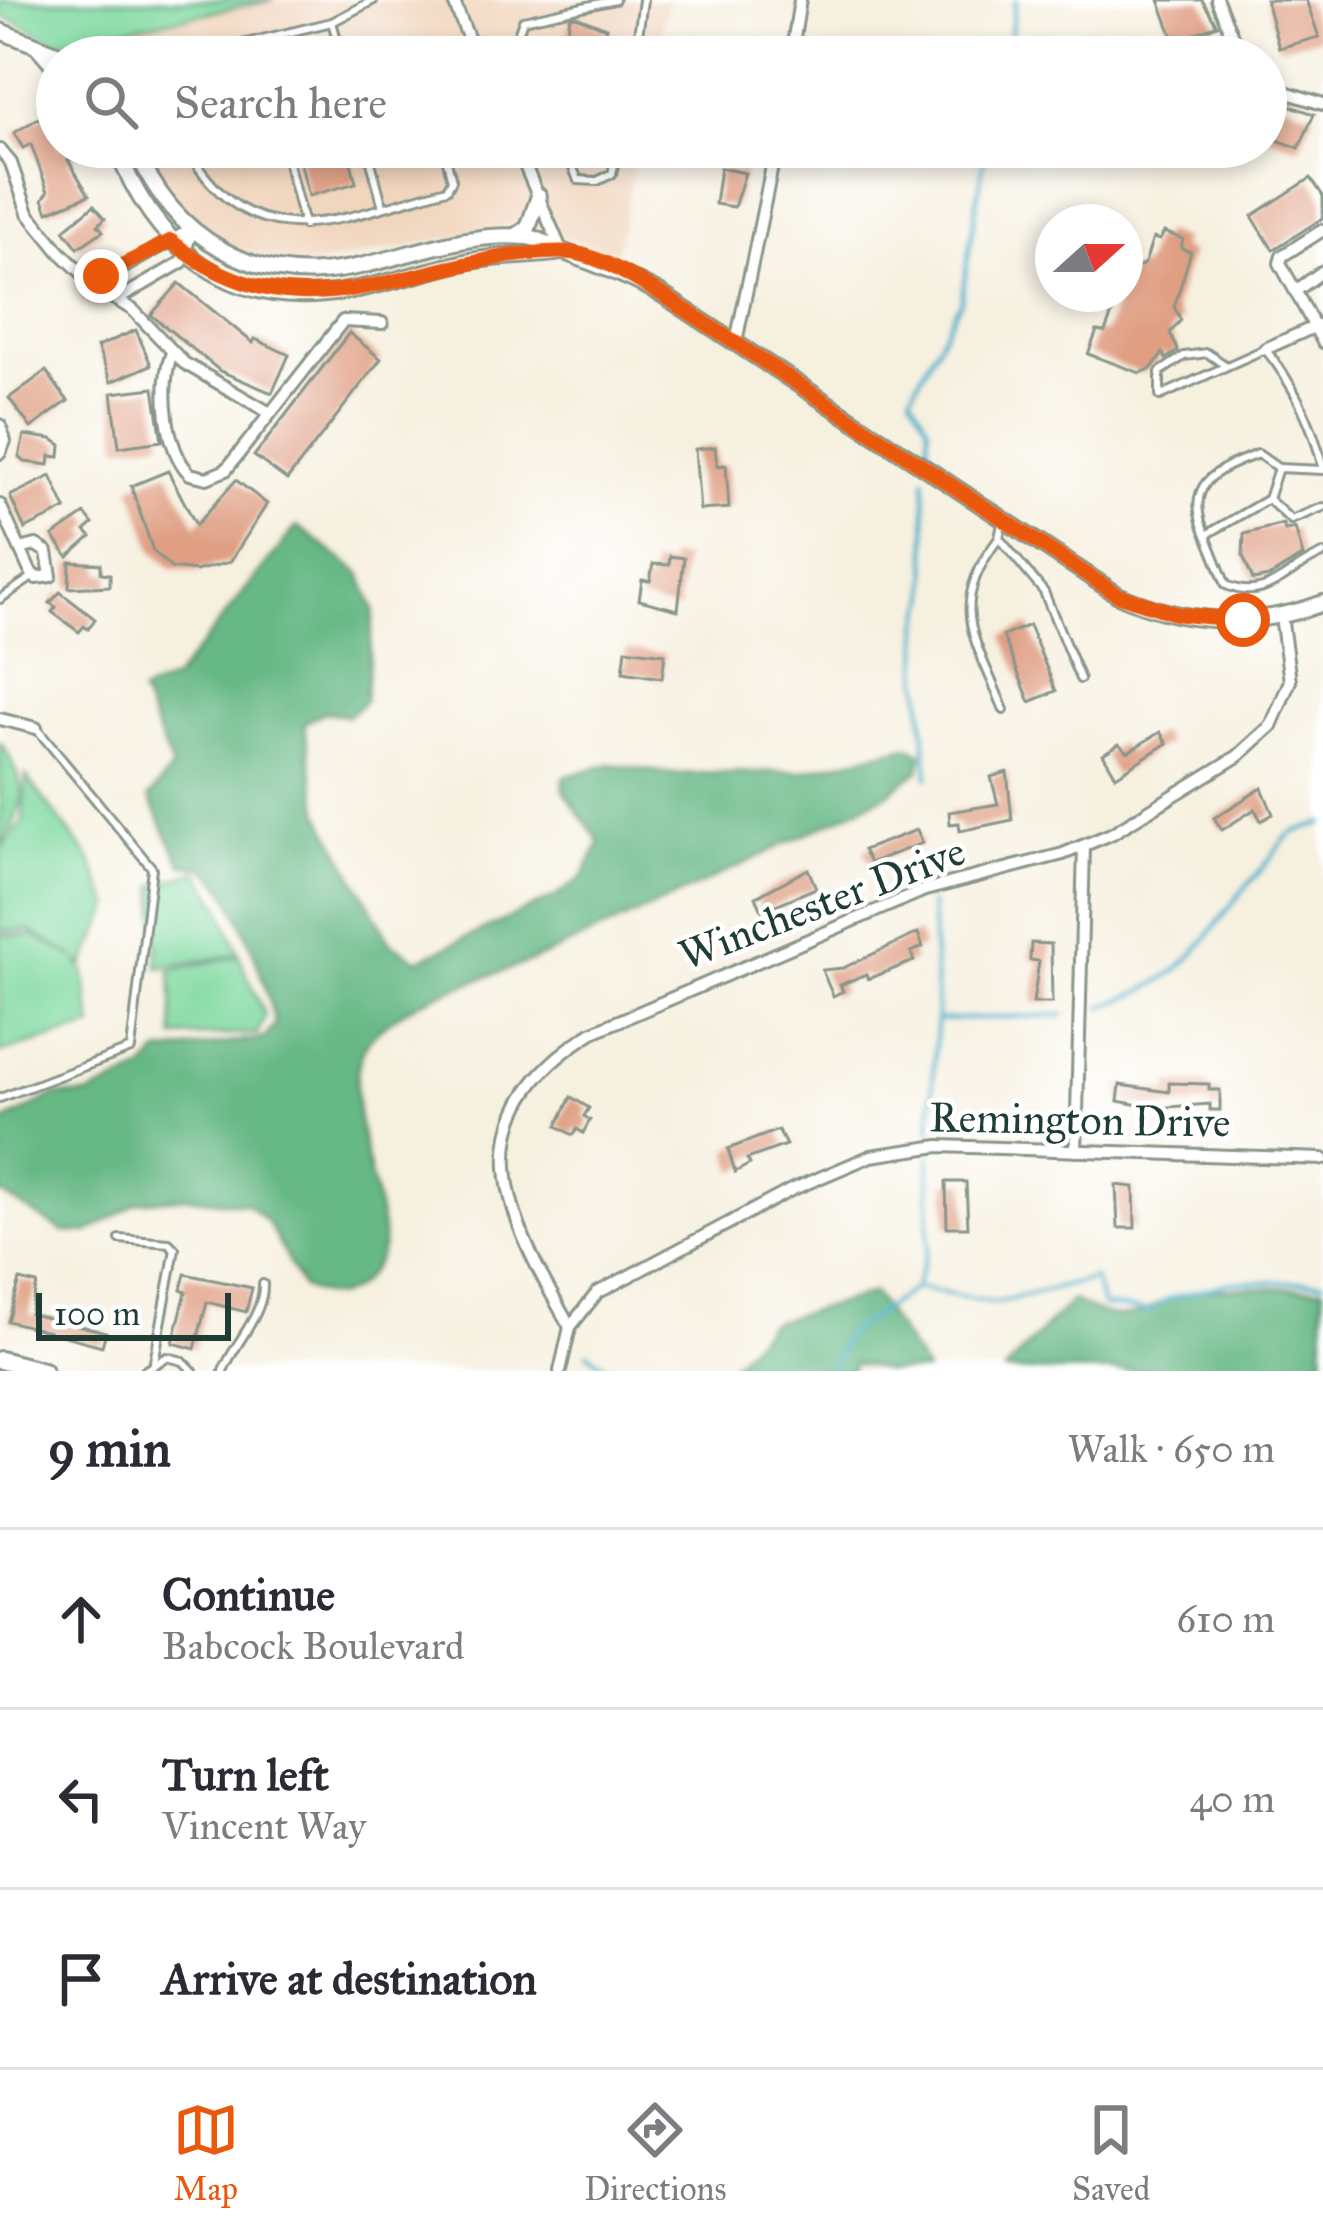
<!DOCTYPE html>
<meta charset="utf-8">
<style>
:root{--surface:#fff;--page:#f7f7f7;--text:#2b2b33;--muted:#7c7c81;--line:#e1e1e2;--accent:#ea580c}
body{margin:0;font-family:"IM FELL Great Primer",serif;background:var(--page);color:var(--text)}
.compass{position:absolute;left:1035px;top:204px;width:108px;height:108px;border-radius:50%;background:var(--surface);box-shadow:0 6px 18px #0003;rotate:69deg}
.scale{position:absolute;left:36px;bottom:30px;width:195px;box-sizing:border-box;padding-left:12px;border:6px solid #1f3d34;border-top:0;font-size:33px;line-height:42px;white-space:nowrap;color:#1f3d34;-webkit-text-stroke:9px #fff;paint-order:stroke}
.stop{position:absolute;width:36px;height:36px;margin:-27px;border:9px solid #ea580c;border-radius:50%;background:#fff}
.stop.end{background:#ea580c;border-color:#fff;box-shadow:0 3px 12px #0008}
.list{margin:0;padding:0;list-style:none}
h2{display:flex;justify-content:space-between;align-items:center;height:156px;margin:0;padding:0 48px;font-size:51px}
h2 small{font-size:39px;font-weight:400;color:var(--muted)}
.list li{display:grid;grid-template-columns:78px 1fr auto;gap:36px;align-items:center;box-sizing:border-box;height:180px;padding:0 48px;border-top:3px solid var(--line)}
.list b{display:block;font-size:45px;white-space:nowrap}
.list p{margin:0;font-size:39px;white-space:nowrap;color:var(--muted)}
.list em{font-size:39px;font-style:normal;color:var(--muted)}
.icon{flex:none;width:66px;height:66px;fill:none;stroke:currentColor;stroke-width:2;stroke-linecap:round;stroke-linejoin:round}
.map{position:relative;flex:none;width:1323px;height:1371px;overflow:hidden}
.search{position:absolute;background:var(--surface);box-shadow:0 6px 18px #0003;left:36px;right:36px;top:36px;height:132px;display:flex;align-items:center;gap:30px;box-sizing:border-box;padding:0 42px;border-radius:66px;color:var(--muted);font-size:45px}
.sheet{height:696px;background:var(--surface)}
nav{display:flex;justify-content:space-around;align-items:center;box-sizing:border-box;height:168px;border-top:3px solid var(--line);background:var(--surface);font-size:33px;color:var(--muted)}
nav a{display:grid;justify-items:center;gap:6px}
nav .on{color:var(--accent)}
.map>svg:first-child{display:block}
.built{fill:#f1d5bd}
.green{fill:#7dd89e;stroke:#4e8a69;stroke-width:3}
.forest{fill:#66b885;stroke:#427a5c;stroke-width:3}
.lines{fill:none;stroke-linecap:round;stroke-linejoin:round}
.stream{stroke:#4cb0cc;stroke-width:4.5}
.building{fill:#e09f83}
.service-casing{stroke:#8a968a;stroke-width:12}
.minor-casing{stroke:#8a968a;stroke-width:16}
.tertiary-casing{stroke:#8a968a;stroke-width:20}
.primary-casing{stroke:#8a968a;stroke-width:22}
.service{stroke:#fff;stroke-width:6}
.minor{stroke:#fff;stroke-width:10}
.tertiary{stroke:#fff;stroke-width:14}
.primary{stroke:#fff;stroke-width:16}
.route{stroke:#ea580c;stroke-width:15}
.labels{text-anchor:middle;dominant-baseline:central;stroke-width:9;stroke-linejoin:round;paint-order:stroke}
.street-label{font-size:42px;fill:#1f3d34;stroke:#fff}
</style>
<div class="map">
<svg width="1323" height="1371" viewBox="0 0 1323 1371">
<rect width="100%" height="100%" fill="#fff"/>
<filter id="ink" filterUnits="userSpaceOnUse"><feTurbulence type="fractalNoise" baseFrequency=".00833" numOctaves="2"/><feDisplacementMap in="SourceGraphic" scale="24" xChannelSelector="R" yChannelSelector="G"/><feConvolveMatrix kernelMatrix="1 2 1 2 8 2 1 2 1" color-interpolation-filters="sRGB"/></filter>
<filter id="wash" filterUnits="userSpaceOnUse"><feTurbulence type="fractalNoise" baseFrequency=".004" numOctaves="4" result="noise"/><feDisplacementMap in="SourceGraphic" scale="48" xChannelSelector="R" yChannelSelector="G"/><feGaussianBlur stdDeviation="2.7" result="paint"/><feColorMatrix in="noise" values="0 0 0 0 0 0 0 0 0 0 0 0 0 0 0 0 0 1.4 0 .05"/><feComposite in="paint" operator="in"/></filter>
<g filter="url(#wash)">
<rect width="100%" height="100%" fill="#f6f0df"/>
<g class="built">
<polygon points="274,0 668,0 657,57 77,57 58,42"/>
<polygon points="145,147 638,147 617,252 515,225 299,268 231,247 195,224 165,192"/>
</g>
<g class="green">
<polygon points="0,0 274,0 58,42 0,15"/>
<path d="M 0,742 C 27,781 30,804 0,844 Z"/>
<polygon points="26,776 90,859 111,907 84,965 77,961 84,970 93,1027 0,1053 0,935 32,935 75,958 30,930 0,931 0,849 23,821"/>
<polygon points="198,871 220,906 239,954 158,968 155,885"/>
<polygon points="239,956 265,1016 257,1034 174,1037 171,970"/>
</g>
<g class="forest">
<path d="M 297,526 L 361,574 L 374,609 L 365,701 L 348,716 L 323,712 L 304,724 L 320,814 L 390,942 L 418,960 L 555,897 L 582,878 L 600,842 L 564,792 L 564,777 L 610,764 L 672,774 L 803,771 L 908,746 L 922,754 L 919,770 L 888,794 C 774,850 658,906 541,957 C 485,981 410,993 370,1039 C 335,1081 378,1188 383,1235 C 386,1259 360,1291 337,1296 C 326,1298 312,1291 302,1288 L 268,1223 L 247,1204 L 187,1197 L 138,1202 L 88,1233 L 64,1232 L 0,1193 L 0,1124 L 55,1095 L 88,1095 L 142,1071 L 160,1053 L 265,1038 L 275,1024 C 267,989 237,893 209,872 C 201,865 193,866 182,865 L 149,798 L 172,768 L 141,693 L 175,678 Z"/>
<path d="M 1323,1288 L 1323,1371 L 1004,1371 L 1072,1300 C 1140,1338 1140,1300 1198,1291 C 1238,1285 1282,1289 1323,1288 Z"/>
<polygon points="873,1293 926,1371 886,1371 854,1363 851,1371 726,1371 769,1323"/>
</g>
<g class="lines">
<g class="stream">
<polyline points="1007,57 1016,0"/>
<polyline points="928,453 929,427 911,395 961,301 986,147"/>
<polyline points="925,479 928,597 920,624 919,670 928,777"/>
<path d="M 1102,1007 C 1205,971 1195,941 1260,871 C 1271,860 1278,845 1289,835 C 1298,827 1313,829 1323,823"/>
<polyline points="938,1020 1063,1015"/>
<polyline points="930,1132 937,1010 931,903"/>
<polyline points="915,1288 996,1303 1094,1279 1103,1306 1150,1311 1168,1299 1230,1282 1323,1282"/>
<polyline points="588,1353 612,1371"/>
<polyline points="831,1371 846,1335 915,1288 928,1249 930,1156"/>
</g>
</g>
<g id="blocks">
<g class="building">
<polygon points="1159,0 1202,0 1217,25 1175,42"/>
<polygon points="1266,0 1306,0 1319,37 1279,48"/>
<polygon points="576,16 606,28 604,35 620,38 616,57 550,54 553,36 566,39 570,17"/>
<polygon points="1266,97 1314,114 1299,148 1266,136"/>
<polygon points="52,110 57,147 73,147 76,157 68,160 89,195 48,212 43,199 48,192 31,144 23,148 14,133"/>
<polygon points="296,147 347,147 356,183 309,196"/>
<polygon points="720,168 745,173 734,207 715,204"/>
<polygon points="1311,178 1323,196 1323,218 1273,250 1252,216"/>
<polygon points="94,205 105,218 98,225 103,231 78,248 64,230"/>
<polygon points="1164,232 1183,239 1181,248 1191,252 1174,307 1181,320 1170,333 1178,351 1166,359 1163,353 1151,369 1140,373 1088,354 1097,331 1105,332 1116,303 1094,294 1125,294 1125,276 1145,263 1153,238 1160,240"/>
<polygon points="179,283 253,343 255,339 289,355 272,393 220,371 151,315"/>
<polygon points="136,330 151,365 111,382 97,347"/>
<polygon points="349,333 381,359 287,480 254,456"/>
<polygon points="46,371 68,401 31,428 9,398"/>
<polygon points="154,388 162,441 119,447 112,393"/>
<polygon points="24,435 52,439 61,445 60,457 50,456 49,465 25,462 19,457"/>
<polygon points="715,447 717,466 726,465 729,508 700,510 695,449"/>
<polygon points="168,471 196,525 236,480 267,504 230,562 196,571 171,568 153,551 131,486"/>
<polygon points="51,476 66,509 25,529 10,496"/>
<polygon points="85,514 93,524 85,531 91,537 68,557 53,536"/>
<polygon points="1283,524 1285,530 1295,528 1303,556 1269,577 1253,580 1243,556 1244,534"/>
<polygon points="670,556 684,558 678,610 639,600 642,580 650,581 653,564 669,565"/>
<polygon points="70,562 101,564 101,573 110,574 110,586 69,588"/>
<polygon points="60,592 95,619 88,629 84,626 79,632 52,612 56,607 50,603"/>
<polygon points="1029,625 1056,691 1030,702 1003,636"/>
<polygon points="626,649 665,654 662,678 623,672"/>
<polygon points="1160,732 1167,743 1116,776 1103,754 1119,744 1128,752"/>
<polygon points="1007,772 1012,820 960,831 959,823 950,824 949,812 998,804 991,777"/>
<polygon points="1262,788 1273,814 1261,821 1255,809 1222,830 1214,818"/>
<polygon points="917,830 923,843 870,863 863,850"/>
<polygon points="808,869 816,888 762,911 756,897"/>
<polygon points="918,933 923,947 911,952 914,961 868,979 866,974 840,985 843,991 833,996 822,970 843,968"/>
<polygon points="1031,943 1051,944 1052,1003 1033,1003 1039,961 1030,960"/>
<polygon points="1169,1083 1209,1084 1209,1090 1220,1090 1220,1110 1210,1110 1210,1104 1154,1108 1118,1101 1120,1085 1169,1092"/>
<polygon points="571,1097 589,1108 584,1116 590,1120 583,1133 577,1129 573,1135 557,1126"/>
<polygon points="778,1130 786,1145 747,1159 750,1164 735,1172 728,1149"/>
<polygon points="946,1182 966,1182 968,1227 947,1227"/>
<polygon points="1116,1185 1134,1187 1135,1228 1118,1228"/>
<polygon points="185,1274 252,1288 246,1312 207,1302 195,1349 173,1343 186,1292 181,1290"/>
<polygon points="20,1280 37,1284 30,1314 106,1332 102,1346 8,1321"/>
</g>
</g>
</g>
<g filter="url(#ink)">
<use href="#blocks" fill-opacity="0" stroke="#8a968a" stroke-width="3"/>
<g class="lines">
<g class="service-casing">
<g id="service">
<polyline points="332,22 342,57"/>
<polyline points="257,41 261,57"/>
<polyline points="188,57 332,22 374,0"/>
<polyline points="388,57 416,50 418,57"/>
<polyline points="525,57 517,37 523,20 615,0"/>
<polyline points="635,57 643,0"/>
<path d="M 186,147 C 252,266 344,217 447,189 L 452,180 L 443,147"/>
<polyline points="284,147 304,225"/>
<polyline points="367,147 383,207"/>
<polyline points="564,147 578,180 597,181 612,174 618,147"/>
<path d="M 1225,365 L 1207,353 L 1184,356 L 1160,372 L 1160,396 L 1265,349 C 1293,382 1314,427 1323,469"/>
<polyline points="1323,470 1278,468 1268,499 1291,520 1323,507"/>
<path d="M 1268,499 L 1206,535 L 1226,585 C 1268,604 1288,567 1323,554"/>
<polyline points="1002,524 999,538 1044,592 1080,679"/>
<path d="M 1206,535 C 1183,485 1214,470 1258,454 L 1278,468"/>
<path d="M 999,538 C 946,608 975,637 1004,710"/>
<polyline points="0,599 34,576"/>
<polyline points="0,1098 131,1049 152,868 36,728"/>
<polyline points="120,1239 169,1243 175,1249 154,1362"/>
<polyline points="144,1371 167,1357 183,1361 193,1371"/>
<path d="M 223,1371 C 235,1342 264,1315 263,1284"/>
</g>
</g>
<g class="minor-casing">
<g id="minor">
<polyline points="453,0 476,57"/>
<polyline points="1217,0 1241,57"/>
<polyline points="791,57 800,0"/>
<polyline points="1266,86 1323,104"/>
<polyline points="517,147 562,252"/>
<polyline points="0,150 11,163 28,213 60,252 100,290 133,310 184,363 270,413"/>
<polyline points="1323,230 1282,256 1280,263 1323,342"/>
<polyline points="94,284 192,229"/>
<polyline points="1297,290 1323,271"/>
<polyline points="117,300 182,262 192,229"/>
<polyline points="736,342 776,147"/>
<polyline points="1265,349 1323,323"/>
<path d="M 172,353 C 159,383 165,450 190,474 L 207,478 L 226,470 L 343,321 L 382,323"/>
<polyline points="0,425 5,441 0,453"/>
<polyline points="0,505 30,571 36,578 51,576 47,552 36,545 20,549"/>
<polyline points="0,719 36,728"/>
<polyline points="1076,1151 1084,847"/>
<path d="M 570,1327 C 506,1216 456,1116 593,1032 L 925,890 L 1063,854 L 1111,834 L 1238,756 L 1271,726 L 1290,681 L 1281,616"/>
<polyline points="560,1371 570,1327 597,1293 791,1190 871,1156 939,1146 1323,1159"/>
</g>
</g>
<g class="tertiary-casing">
<g id="tertiary">
<polyline points="0,31 67,57"/>
<polyline points="37,46 57,69"/>
<path d="M 116,147 C 151,239 220,305 325,294 C 374,289 422,271 470,261 C 501,255 531,257 562,252"/>
<path d="M 135,147 C 154,192 180,226 223,250 C 332,311 417,227 528,237 C 541,239 550,247 562,251 C 597,265 629,276 663,295 L 1118,595 C 1182,624 1256,629 1323,603"/>
<polyline points="516,236 528,228 539,196"/>
</g>
</g>
<g class="primary-casing">
<polyline id="primary" points="0,1360 43,1371"/>
</g>
<use href="#service" class="service"/>
<use href="#minor" class="minor"/>
<use href="#tertiary" class="tertiary"/>
<use href="#primary" class="primary"/>
</g>
</g>
<g class="lines" filter="url(#ink)">
<path class="route" d="M 101,276 L 171,241 C 305,350 414,253 561,252 C 596,251 633,279 663,295 L 1118,595 L 1177,614 L 1243,620"/>
</g>
<g class="labels">
<g class="street-label">
<text transform="translate(822 903) rotate(-21)">Winchester Drive</text>
<text transform="translate(1080 1120) rotate(1)">Remington Drive</text>
</g>
</g>
</svg>
<svg class="compass" viewBox="-18 -18 36 36"><path d="M0-13l5 13h-10z" fill="#e53935"/><path d="M0 13l5-13h-10z" fill="#7c7c81"/></svg>
<div class="scale">100 m</div>
<div class="stop" style="left:1243px;top:620px"></div>
<div class="stop end" style="left:101px;top:276px"></div>
<div class="search"><svg class="icon" aria-label="search" viewBox="0 0 24 24"><circle cx="10" cy="10" r="6"/><path d="M15 15l6 6"/></svg>Search here</div>
</div>
<section class="sheet">
<h2>9 min<small>Walk · 650 m</small></h2>
<ul class="list">
<li><svg class="icon" aria-label="ahead" viewBox="0 0 24 24"><path d="M12 20V5M6 11l6-6 6 6"/></svg><div><b>Continue</b><p>Babcock Boulevard</p></div><em>610 m</em></li>
<li><svg class="icon" aria-label="left" viewBox="0 0 24 24"><path d="M17 20v-9H6M10 6l-5 5 5 5"/></svg><div><b>Turn left</b><p>Vincent Way</p></div><em>40 m</em></li>
<li><svg class="icon" aria-label="arrive" viewBox="0 0 24 24"><path d="M6 21V4h12l-3 4 3 4H6"/></svg><div><b>Arrive at destination</b></div></li>
</ul>
</section>
<nav>
<a class="on"><svg class="icon" aria-label="map" viewBox="0 0 24 24"><path d="M3 6l6-2 6 2 6-2v14l-6 2-6-2-6 2zM9 4v14M15 6v14"/></svg>Map</a>
<a><svg class="icon" aria-label="directions" viewBox="0 0 24 24"><path d="M12 3l9 9-9 9-9-9zM9 14v-3h6M13 9l2 2-2 2"/></svg>Directions</a>
<a><svg class="icon" aria-label="saved" viewBox="0 0 24 24"><path d="M7 4h10v16l-5-4-5 4z"/></svg>Saved</a>
</nav>
